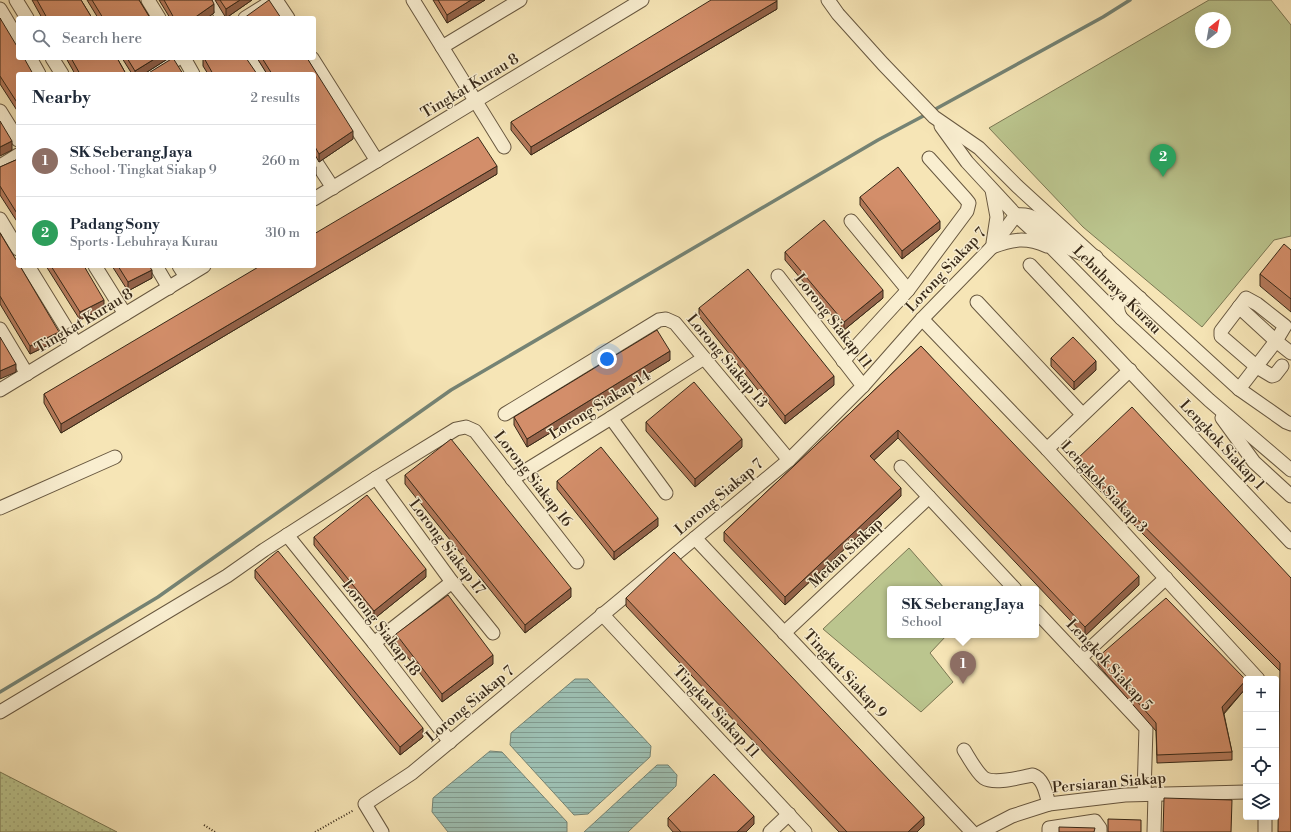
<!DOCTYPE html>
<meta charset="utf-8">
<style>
:root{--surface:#fff;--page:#f6f6f7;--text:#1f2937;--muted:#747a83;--line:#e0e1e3;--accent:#d93025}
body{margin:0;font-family:"Libre Bodoni",serif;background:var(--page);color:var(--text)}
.controls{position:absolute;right:12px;bottom:12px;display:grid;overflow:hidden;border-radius:4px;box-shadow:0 4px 16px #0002}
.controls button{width:36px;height:36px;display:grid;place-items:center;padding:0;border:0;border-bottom:1px solid var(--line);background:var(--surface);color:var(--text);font:20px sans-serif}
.compass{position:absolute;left:1195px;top:12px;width:36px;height:36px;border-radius:50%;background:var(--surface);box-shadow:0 4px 16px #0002;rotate:31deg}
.you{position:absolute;left:607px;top:359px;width:14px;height:14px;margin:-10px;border:3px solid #fff;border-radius:50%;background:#1a73e8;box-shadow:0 0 0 6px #1a73e833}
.badge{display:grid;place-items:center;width:26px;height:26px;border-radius:50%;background:var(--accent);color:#fff;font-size:13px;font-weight:700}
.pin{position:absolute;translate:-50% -33px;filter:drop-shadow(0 1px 2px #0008)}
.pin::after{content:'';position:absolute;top:21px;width:14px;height:12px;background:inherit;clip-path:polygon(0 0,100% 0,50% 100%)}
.popup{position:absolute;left:887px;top:586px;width:152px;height:52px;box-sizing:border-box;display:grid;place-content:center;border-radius:4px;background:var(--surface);filter:drop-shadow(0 1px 3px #0005);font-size:13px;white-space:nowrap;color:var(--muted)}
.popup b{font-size:15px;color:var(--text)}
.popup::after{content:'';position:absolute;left:50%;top:100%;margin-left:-8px;border:8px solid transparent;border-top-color:var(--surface)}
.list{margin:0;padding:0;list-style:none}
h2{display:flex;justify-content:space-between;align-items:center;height:52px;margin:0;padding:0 16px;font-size:17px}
h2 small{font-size:13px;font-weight:400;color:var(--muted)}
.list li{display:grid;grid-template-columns:26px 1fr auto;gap:12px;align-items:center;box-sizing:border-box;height:72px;padding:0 16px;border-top:1px solid var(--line)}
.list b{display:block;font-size:15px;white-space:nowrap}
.list p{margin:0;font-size:13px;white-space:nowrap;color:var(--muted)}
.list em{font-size:13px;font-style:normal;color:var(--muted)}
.icon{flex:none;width:22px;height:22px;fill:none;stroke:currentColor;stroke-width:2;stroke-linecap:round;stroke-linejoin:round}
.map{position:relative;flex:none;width:1291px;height:832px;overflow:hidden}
.search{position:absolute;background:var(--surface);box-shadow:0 4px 16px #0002;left:16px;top:16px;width:300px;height:44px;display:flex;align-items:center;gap:10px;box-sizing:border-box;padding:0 14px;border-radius:4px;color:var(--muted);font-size:15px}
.panel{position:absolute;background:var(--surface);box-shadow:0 4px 16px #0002;left:16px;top:72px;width:300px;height:196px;border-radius:4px}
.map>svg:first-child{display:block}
.grass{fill:url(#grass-dots);stroke:#7a7753}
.garden{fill:#bbc58e;stroke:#7a7753;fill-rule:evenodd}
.water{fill:url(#water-rules);stroke:#758374}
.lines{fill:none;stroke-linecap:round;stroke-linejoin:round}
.stream{stroke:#758374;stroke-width:3.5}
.minor-casing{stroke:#685840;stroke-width:15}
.path{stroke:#382918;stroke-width:2;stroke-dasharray:1 2;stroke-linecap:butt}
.minor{stroke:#f9eed0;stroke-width:13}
.wall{fill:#b57a5b;stroke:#382918}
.shaded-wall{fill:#94634a;stroke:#382918}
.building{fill:#d38e6a;stroke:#382918}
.labels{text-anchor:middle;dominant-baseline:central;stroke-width:3;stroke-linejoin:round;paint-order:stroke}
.street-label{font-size:15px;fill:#382918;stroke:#f9eed0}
</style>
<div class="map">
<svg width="1291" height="832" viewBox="0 0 1291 832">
<defs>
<pattern id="grass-dots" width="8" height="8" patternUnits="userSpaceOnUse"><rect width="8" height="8" fill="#bbc58e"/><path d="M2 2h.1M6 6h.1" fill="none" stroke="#a2a97a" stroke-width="1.8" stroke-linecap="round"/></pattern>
<pattern id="water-rules" width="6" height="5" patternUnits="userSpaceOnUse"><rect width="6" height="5" fill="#9dbfb2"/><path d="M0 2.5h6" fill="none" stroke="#819b90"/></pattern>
</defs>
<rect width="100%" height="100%" fill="#f6e5b6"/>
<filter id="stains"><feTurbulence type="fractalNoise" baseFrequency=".005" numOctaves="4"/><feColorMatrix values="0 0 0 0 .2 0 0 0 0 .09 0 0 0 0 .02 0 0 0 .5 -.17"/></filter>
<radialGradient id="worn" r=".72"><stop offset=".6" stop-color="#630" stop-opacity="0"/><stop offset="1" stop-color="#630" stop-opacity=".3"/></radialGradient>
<polygon class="grass" points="0,772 117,832 0,832"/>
<g class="garden">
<path d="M 1209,0 L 1271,0 L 1291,25 L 1291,236 L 1274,240 L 1202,327 L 1083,227 L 989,128 ZM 1201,18 L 1225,18 L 1225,42 L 1201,42 Z"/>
<polygon points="909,548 945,589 890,589 890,635 947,635 930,653 953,682 921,712 823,629"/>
</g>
<g class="water">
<polygon points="575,679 588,679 651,746 650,757 588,814 574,815 510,745 511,733"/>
<polygon points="490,751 502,752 567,822 567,832 448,832 432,812 433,798"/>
<polygon points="657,765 668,765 677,775 676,786 628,832 584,832"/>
</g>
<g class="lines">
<g class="stream">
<polyline points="932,111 1103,17 1130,0"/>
<polyline points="0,692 158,597 451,390 878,140 927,114"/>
</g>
<g class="minor-casing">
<g id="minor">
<polyline points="16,0 27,18"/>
<polyline points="148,0 159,18"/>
<polyline points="212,0 223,18"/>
<polyline points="276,0 288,18"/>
<polyline points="413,0 504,147"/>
<polyline points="828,0 838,14 883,64 934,117 979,148 1017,186 1239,389 1286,422 1291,424"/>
<polyline points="0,9 18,39"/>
<polyline points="245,18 274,0"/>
<polyline points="442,47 520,0"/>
<polyline points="30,58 39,74"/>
<polyline points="52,58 62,74"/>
<polyline points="184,58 193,74"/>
<polyline points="249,58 259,74"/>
<polyline points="312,58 377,161"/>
<polyline points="153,74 179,58"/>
<polyline points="0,111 18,140"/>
<polyline points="941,126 967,162 1016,215 1052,248 1121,318 1209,400 1291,470"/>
<polyline points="314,159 333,188"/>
<polyline points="0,166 18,155"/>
<polyline points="992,190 997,217 993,243"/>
<polyline points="314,199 642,0"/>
<polyline points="0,219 18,249"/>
<polyline points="851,221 908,290"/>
<path d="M 992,247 C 1013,239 1026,237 1047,246"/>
<polyline points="1030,265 1291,542"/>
<polyline points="28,266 76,344"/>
<polyline points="95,266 125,314"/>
<polyline points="156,266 169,288"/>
<polyline points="179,266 186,277"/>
<polyline points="778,276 863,386"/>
<polyline points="977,302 1082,414"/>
<polyline points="1239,307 1276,341 1291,353"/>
<path d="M 1121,318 C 1112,303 1124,290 1140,298"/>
<polyline points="922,319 1047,449 1258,679"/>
<polyline points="0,329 27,374"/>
<polyline points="843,361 908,290 967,211 969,203 965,198 929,158"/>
<polyline points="1239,389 1276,341 1285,326 1257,304 1246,298 1221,331 1221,336 1257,367 1272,376 1275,375 1282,366"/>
<polyline points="0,390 204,266"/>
<polyline points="505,414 659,320 666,319 675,323 789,460"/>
<polyline points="611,418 666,493"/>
<polyline points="1222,418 1254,462 1291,496"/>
<polyline points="1047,449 1130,370"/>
<polyline points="901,467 1015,589"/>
<polyline points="376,478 452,582 493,633"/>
<polyline points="512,479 611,418 704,358"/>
<polyline points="0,508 115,457"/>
<polyline points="287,535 374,643 450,742"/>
<polyline points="695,538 972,832"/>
<polyline points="1036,611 1146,728 1144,794"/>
<polyline points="602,614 805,832"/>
<polyline points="784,633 929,497"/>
<polyline points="374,643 452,582"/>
<polyline points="1080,658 1166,578"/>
<polyline points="0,712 227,576 264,550 376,478 456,429 466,427 475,431 577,562"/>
<path d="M 964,750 C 969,758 977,773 984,778 C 995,785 1021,777 1033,775 C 1044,779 1046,794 1049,804"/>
<path d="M 382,832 L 365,804 L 412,773 L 789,460 L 863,386 L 922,319 L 992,247 L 1016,215 C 1041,212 1047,233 1064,245 C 1074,252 1085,255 1096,257"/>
<polyline points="770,832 789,814"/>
<polyline points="981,832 1012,816 1049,804 1125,795 1246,792"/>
<polyline points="1049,832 1049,828 1095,821 1100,828 1100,832"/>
<polyline points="1154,832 1155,794"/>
<polyline points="1265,832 1265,817"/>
</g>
</g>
<g class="path">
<polyline points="204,825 215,832"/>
<polyline points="315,832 354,810"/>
</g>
<use href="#minor" class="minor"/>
</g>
<g class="wall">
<polygon points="32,0 81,0 92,18 42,18"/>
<polygon points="87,0 139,0 150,18 98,18"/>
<polygon points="159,0 212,0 214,13 207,18 170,18"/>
<polygon points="215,0 252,0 226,18"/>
<polygon points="433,0 485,0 447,23"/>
<polygon points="777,9 531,155 511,130 511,122"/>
<polygon points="0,18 18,74 18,112 0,84"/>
<polygon points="66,58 117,58 126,74 75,74"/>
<polygon points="122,58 169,58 144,74 132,74"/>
<polygon points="203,58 257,74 208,74 203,66"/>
<polygon points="257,58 307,58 353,139 319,162 314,153 314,74 267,74"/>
<polygon points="18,159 18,223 0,195 0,167"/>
<polygon points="497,174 61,433 44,403 44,394"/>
<polygon points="860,197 940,229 902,259 860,205"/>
<polygon points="0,233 59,340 30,354 0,304"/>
<polygon points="1291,250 1291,312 1260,286 1260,274"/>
<polygon points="785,252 883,298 844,330 785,260"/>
<polygon points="46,266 84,266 104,308 80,320"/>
<polygon points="112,266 149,266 152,278 128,291"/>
<polygon points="699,308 834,385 785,424 699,316"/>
<polygon points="921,346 1139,585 1085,636 898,438 874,460 901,496 785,605 724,541 724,532"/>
<polygon points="1051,358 1096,370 1074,390 1051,366"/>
<polygon points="670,360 527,447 514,425 514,417"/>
<polygon points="646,422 742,447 695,487 646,431"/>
<polygon points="1077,459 1291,578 1280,671 1077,468"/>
<polygon points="405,475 571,597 525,633 405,484"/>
<polygon points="557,481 658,526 614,560 557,489"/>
<polygon points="314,537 426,577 374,619 314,545"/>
<polygon points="255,570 423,737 400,755 255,578"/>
<polygon points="626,598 924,825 917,832 839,832 626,606"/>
<polygon points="396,634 493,664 442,702 396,642"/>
<polygon points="1098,657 1246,688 1224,714 1232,752 1232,760 1157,763 1156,731 1098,665"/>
<polygon points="668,818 754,824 746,832 673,832 668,826"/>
</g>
<g class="shaded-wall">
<polygon points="240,0 252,0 226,18 226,9"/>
<polygon points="471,0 485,0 447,23 447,15"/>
<polygon points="777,1 777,9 531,155 531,147"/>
<polygon points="214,4 214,13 207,18 194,18"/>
<polygon points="156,58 169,58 144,74 135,74 135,71"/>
<polygon points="353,131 353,139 319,162 319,154"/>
<polygon points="12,141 12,150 0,156 0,147"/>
<polygon points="497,166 497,174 61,433 61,424"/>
<polygon points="316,167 316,176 314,177 314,169"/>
<polygon points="940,221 940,229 902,259 902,251"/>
<polygon points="152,270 152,278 128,291 128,282"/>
<polygon points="883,290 883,298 844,330 844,322"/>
<polygon points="104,300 104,308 80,320 80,312"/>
<polygon points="59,332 59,340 30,354 30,346"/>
<polygon points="670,351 670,360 527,447 527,439"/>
<polygon points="1096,361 1096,370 1074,390 1074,382"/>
<polygon points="16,364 16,372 0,379 0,371"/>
<polygon points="834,376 834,385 785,424 785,416"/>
<polygon points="898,430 898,438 870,464 870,456"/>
<polygon points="742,439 742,447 695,487 695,479"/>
<polygon points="901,488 901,496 785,605 785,597"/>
<polygon points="658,518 658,526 614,560 614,552"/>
<polygon points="426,569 426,577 374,619 374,611"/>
<polygon points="1139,576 1139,585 1085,636 1085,627"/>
<polygon points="571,588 571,597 525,633 525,625"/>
<polygon points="493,655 493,664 442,702 442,694"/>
<polygon points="1246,680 1246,688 1222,715 1222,707"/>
<polygon points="423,728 423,737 400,755 400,747"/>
<polygon points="754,816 754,824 746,832 737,832"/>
<polygon points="924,817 924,825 917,832 908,832"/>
</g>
<g class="building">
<polygon points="37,0 81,0 92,18 47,18"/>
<polygon points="92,0 139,0 150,18 103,18"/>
<polygon points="164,0 212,0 214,4 194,18 174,18"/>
<polygon points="220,0 240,0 226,9"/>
<polygon points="269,0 281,18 244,18"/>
<polygon points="438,0 471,0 447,15"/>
<polygon points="711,0 777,0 777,1 531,147 511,122"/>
<polygon points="0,18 18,48 18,58 24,58 33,74 18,74 18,104 0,76"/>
<polygon points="71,58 117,58 126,74 80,74"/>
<polygon points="127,58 156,58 135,71"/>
<polygon points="173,58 183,74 147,74"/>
<polygon points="204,58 246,58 257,74 213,74"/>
<polygon points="262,58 307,58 353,131 319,154 314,145 314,74 272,74"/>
<polygon points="0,121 12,141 0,147"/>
<polygon points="478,137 497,166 61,424 44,394 260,266 314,266 314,234"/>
<polygon points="18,159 18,215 0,186 0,167"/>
<polygon points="314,164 316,167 314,169"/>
<polygon points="898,167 940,221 902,251 860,197"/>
<polygon points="824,220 883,290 844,322 785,252"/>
<polygon points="0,233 18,263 18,266 20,266 59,332 30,346 0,296"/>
<polygon points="1284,244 1291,250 1291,299 1260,274"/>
<polygon points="51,266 84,266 104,300 80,312"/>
<polygon points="118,266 149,266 152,270 128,282"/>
<polygon points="748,269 834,376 785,416 699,308"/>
<polygon points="657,330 670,351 527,439 514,417"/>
<polygon points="0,337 16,364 0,371"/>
<polygon points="1073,337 1096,361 1074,382 1051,358"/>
<polygon points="921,346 1139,576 1085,627 898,430 870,456 901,488 785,597 724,532"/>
<polygon points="694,382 742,439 695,479 646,422"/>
<polygon points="1132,407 1291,578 1291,832 1278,832 1280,663 1077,459"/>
<polygon points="451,439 571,588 525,625 405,475"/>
<polygon points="601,447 658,518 614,552 557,481"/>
<polygon points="367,495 426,569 374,611 314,537"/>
<polygon points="278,551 423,728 400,747 255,570"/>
<polygon points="674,552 924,817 908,832 847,832 626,598"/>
<polygon points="448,595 493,655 442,694 396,634"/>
<polygon points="1166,598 1246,680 1222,707 1232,752 1157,755 1156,723 1098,657"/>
<polygon points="714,774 754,816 737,832 681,832 668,818"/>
<polygon points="1164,798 1232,800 1231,832 1163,832"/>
<polygon points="1108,819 1141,820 1141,832 1108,832"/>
<polygon points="1059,827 1095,828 1094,832 1059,832"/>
</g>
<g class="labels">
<g class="street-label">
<text transform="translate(470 86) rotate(-31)">Tingkat Kurau 8</text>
<text transform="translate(946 270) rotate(-47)">Lorong Siakap 7</text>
<text transform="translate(1117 290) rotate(45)">Lebuhraya Kurau</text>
<text transform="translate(84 321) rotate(-31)">Tingkat Kurau 8</text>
<text transform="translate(833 321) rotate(52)">Lorong Siakap 11</text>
<text transform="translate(727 361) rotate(50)">Lorong Siakap 13</text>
<text transform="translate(600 405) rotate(-32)">Lorong Siakap 14</text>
<text transform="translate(1222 445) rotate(47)">Lengkok Siakap 1</text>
<text transform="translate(533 479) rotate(52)">Lorong Siakap 16</text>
<text transform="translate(1104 487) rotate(47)">Lengkok Siakap 3</text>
<text transform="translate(719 497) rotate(-40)">Lorong Siakap 7</text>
<text transform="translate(447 547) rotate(53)">Lorong Siakap 17</text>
<text transform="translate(846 553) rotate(-43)">Medan Siakap</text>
<text transform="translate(381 628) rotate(52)">Lorong Siakap 18</text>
<text transform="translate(1109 665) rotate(47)">Lengkok Siakap 5</text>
<text transform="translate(845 674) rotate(47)">Tingkat Siakap 9</text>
<text transform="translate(470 704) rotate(-40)">Lorong Siakap 7</text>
<text transform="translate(716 712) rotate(47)">Tingkat Siakap 11</text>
<text transform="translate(1109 783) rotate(-5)">Persiaran Siakap</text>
</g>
</g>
<rect width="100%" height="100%" filter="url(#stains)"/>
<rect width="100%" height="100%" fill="url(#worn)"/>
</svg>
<div class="controls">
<button>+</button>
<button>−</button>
<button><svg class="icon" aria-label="locate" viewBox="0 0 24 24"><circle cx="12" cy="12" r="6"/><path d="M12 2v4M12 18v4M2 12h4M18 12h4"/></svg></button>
<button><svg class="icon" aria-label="layers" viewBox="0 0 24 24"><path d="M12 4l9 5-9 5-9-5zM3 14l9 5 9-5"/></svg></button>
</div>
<svg class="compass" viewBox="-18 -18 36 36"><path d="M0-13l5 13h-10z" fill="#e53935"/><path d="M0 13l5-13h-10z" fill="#747a83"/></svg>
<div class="you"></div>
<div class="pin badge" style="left:963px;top:684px;background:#8d6e63">1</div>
<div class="popup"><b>SK Seberang Jaya</b>School</div>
<div class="pin badge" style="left:1163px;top:177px;background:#2e9e5b">2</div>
<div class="search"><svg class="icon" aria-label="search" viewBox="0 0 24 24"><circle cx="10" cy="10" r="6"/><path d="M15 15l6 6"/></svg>Search here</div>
<section class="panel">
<h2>Nearby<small>2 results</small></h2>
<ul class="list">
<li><span class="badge" style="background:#8d6e63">1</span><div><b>SK Seberang Jaya</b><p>School · Tingkat Siakap 9</p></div><em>260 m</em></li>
<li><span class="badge" style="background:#2e9e5b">2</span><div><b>Padang Sony</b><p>Sports · Lebuhraya Kurau</p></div><em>310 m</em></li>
</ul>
</section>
</div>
